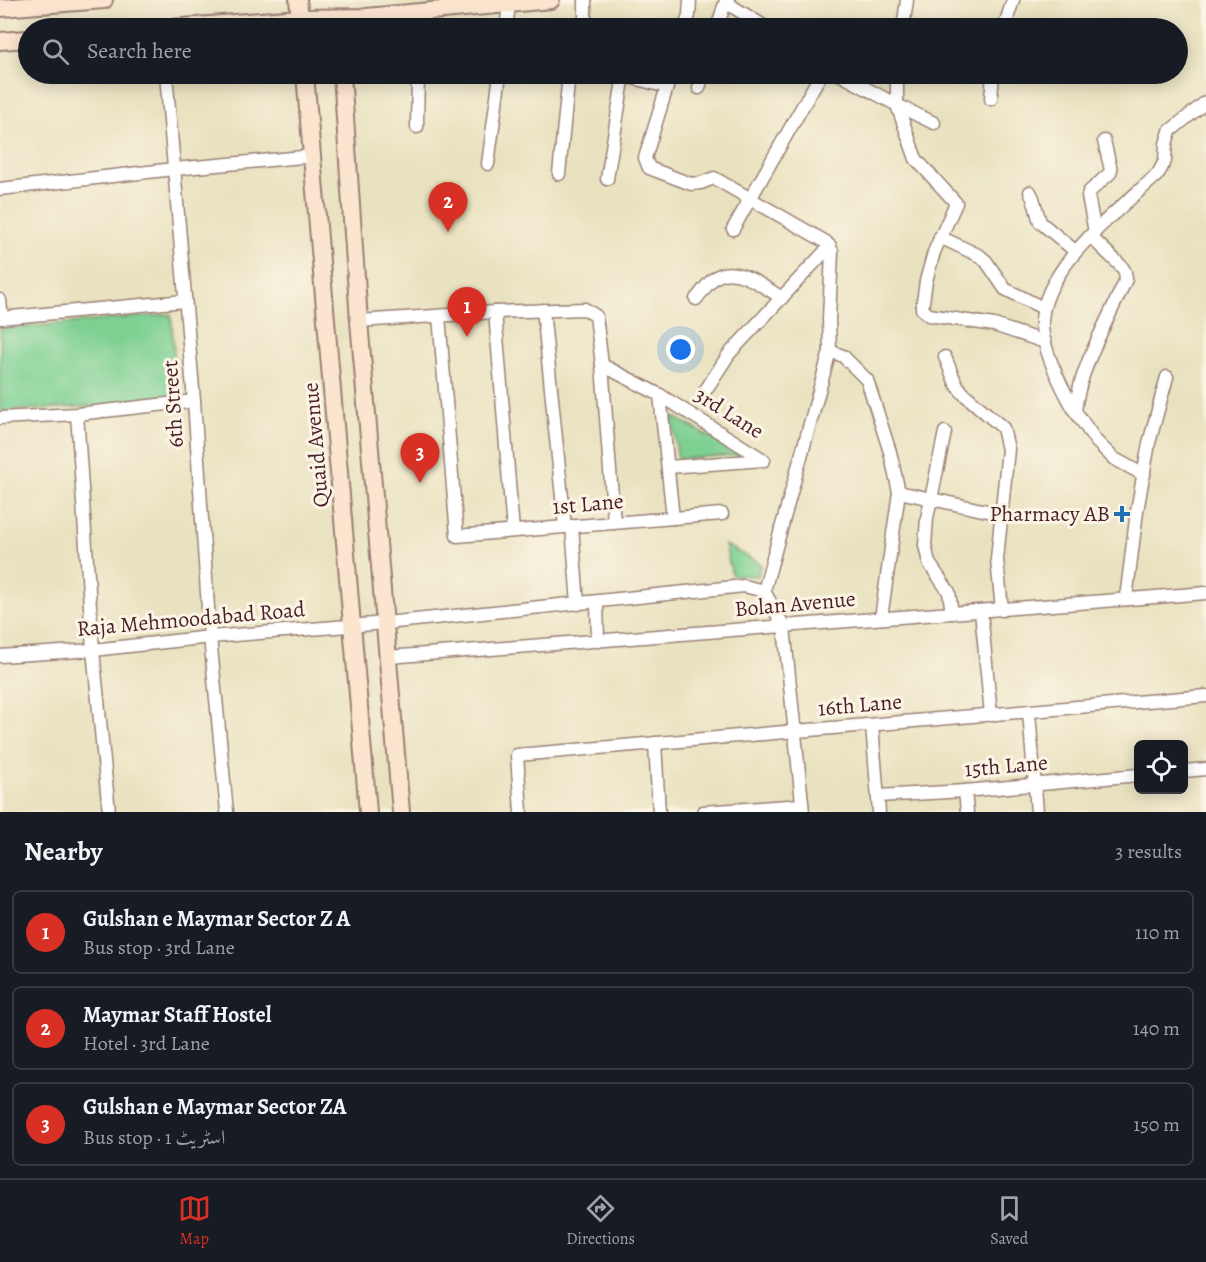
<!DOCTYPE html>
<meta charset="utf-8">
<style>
:root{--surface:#171b24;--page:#242831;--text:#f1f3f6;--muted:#9ea1a6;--line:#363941;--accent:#d93025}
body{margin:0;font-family:Alegreya,Amiri,serif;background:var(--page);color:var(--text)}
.controls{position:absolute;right:18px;bottom:18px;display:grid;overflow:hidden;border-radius:9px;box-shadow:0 3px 15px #0003}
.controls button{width:54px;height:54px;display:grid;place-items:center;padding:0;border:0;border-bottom:2px solid var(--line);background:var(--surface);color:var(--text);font:30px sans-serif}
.you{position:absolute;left:681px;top:350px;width:21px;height:21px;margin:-15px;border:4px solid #fff;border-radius:50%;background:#1a73e8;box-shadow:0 0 0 9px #1a73e833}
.badge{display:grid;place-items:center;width:39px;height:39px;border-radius:50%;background:var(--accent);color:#fff;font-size:20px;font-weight:700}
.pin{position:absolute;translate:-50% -50px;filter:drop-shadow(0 2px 3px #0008)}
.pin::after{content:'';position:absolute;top:32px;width:21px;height:18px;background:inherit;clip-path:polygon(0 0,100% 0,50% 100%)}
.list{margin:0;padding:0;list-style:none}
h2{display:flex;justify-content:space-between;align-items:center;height:78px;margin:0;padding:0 24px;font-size:26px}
h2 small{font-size:20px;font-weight:400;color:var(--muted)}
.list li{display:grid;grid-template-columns:39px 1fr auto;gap:18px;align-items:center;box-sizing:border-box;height:84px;margin:0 12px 12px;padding:0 12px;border:2px solid var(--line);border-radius:9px}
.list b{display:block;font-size:22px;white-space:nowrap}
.list p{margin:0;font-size:20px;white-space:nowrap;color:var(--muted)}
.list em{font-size:20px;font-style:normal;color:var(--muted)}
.icon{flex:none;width:33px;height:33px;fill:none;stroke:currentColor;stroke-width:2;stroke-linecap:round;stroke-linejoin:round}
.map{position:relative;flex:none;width:1206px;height:812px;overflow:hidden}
.search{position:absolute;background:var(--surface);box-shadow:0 3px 15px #0003;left:18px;right:18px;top:18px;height:66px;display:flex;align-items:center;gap:15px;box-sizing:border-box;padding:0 21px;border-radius:33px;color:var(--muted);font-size:22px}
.sheet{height:366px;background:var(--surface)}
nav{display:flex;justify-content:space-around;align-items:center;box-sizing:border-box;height:84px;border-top:2px solid var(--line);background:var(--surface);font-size:16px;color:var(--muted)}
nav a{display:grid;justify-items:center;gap:3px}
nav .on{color:var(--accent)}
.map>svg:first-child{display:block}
.green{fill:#7dd092;stroke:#64785e;stroke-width:1.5}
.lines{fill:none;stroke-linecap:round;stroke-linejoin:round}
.street-casing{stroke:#9a8076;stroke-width:15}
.secondary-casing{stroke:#9a8076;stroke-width:20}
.street{stroke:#fff;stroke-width:12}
.secondary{stroke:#fbe5cf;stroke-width:16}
.poi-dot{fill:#1f6fb2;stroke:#fcf5e5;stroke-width:2}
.labels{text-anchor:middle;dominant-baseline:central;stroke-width:6;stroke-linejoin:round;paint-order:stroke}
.street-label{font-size:22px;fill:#4a1f2b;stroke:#fcf5e5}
.poi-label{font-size:22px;fill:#4a1f2b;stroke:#fcf5e5;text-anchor:end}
</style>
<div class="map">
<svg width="1206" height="812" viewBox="0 0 1206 812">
<rect width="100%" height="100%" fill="#fcf5e5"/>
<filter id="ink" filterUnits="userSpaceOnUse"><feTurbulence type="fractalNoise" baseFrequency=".0167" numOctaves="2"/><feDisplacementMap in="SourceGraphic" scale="12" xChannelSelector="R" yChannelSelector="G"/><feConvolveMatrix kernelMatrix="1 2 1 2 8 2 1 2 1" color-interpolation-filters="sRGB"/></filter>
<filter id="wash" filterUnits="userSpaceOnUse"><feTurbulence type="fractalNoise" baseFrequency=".008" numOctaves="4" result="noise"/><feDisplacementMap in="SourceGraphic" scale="24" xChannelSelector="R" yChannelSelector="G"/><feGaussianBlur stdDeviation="1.35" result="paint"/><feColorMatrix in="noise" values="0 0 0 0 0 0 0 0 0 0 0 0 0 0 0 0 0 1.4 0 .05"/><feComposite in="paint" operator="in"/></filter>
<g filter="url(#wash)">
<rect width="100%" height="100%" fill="#e9e2c0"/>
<g class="green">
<polygon points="171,314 178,402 0,411 0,329"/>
<polygon points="671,415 741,455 678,459"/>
<polygon points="725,545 761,564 758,576 732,575"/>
</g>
</g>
<g filter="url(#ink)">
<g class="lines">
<g class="street-casing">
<g id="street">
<polyline points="726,0 733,7 767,28"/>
<polyline points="418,28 419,13"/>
<polyline points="506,28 509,5"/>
<polyline points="585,28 585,0"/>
<polyline points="685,28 689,15 690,0"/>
<polyline points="717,28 726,0"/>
<polyline points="903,28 907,0"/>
<polyline points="1004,28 1013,0"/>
<polyline points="166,74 194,401 210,637 227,812"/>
<polyline points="619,74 667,87"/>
<polyline points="671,74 645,158 649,168 691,184 701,183 714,178 826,242 832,251 829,319 830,351 764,591 784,627 803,812"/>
<polyline points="839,74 897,105 934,123"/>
<polyline points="897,74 897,105 916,159 956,203 934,252 926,281 922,309 929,315 994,325 1045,342"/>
<polyline points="699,88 703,74"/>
<polyline points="991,99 993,74"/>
<polyline points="417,127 418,74"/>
<polyline points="488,164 500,74"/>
<polyline points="559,174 569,74"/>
<polyline points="607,179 624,74"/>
<polyline points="0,189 174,169 313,156"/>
<polyline points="1030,192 1033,198 1040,222 1075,251"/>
<polyline points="733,229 821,74"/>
<polyline points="1095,232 1088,196 1089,192 1110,173 1111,170 1104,141"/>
<path d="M 1090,236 L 1122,267 L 1125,272 L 1126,279 C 1108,321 1080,366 1075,411 L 1096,441 L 1113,458 L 1144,475"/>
<polyline points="940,237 980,256 986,261 1005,289 1043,308"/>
<path d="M 696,299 C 702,292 708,282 716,277 C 736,264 765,288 782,298"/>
<polyline points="0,300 2,318"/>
<polyline points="543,310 565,527"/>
<polyline points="495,312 513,531"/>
<polyline points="439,316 457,536 722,514"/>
<polyline points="0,318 185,301"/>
<polyline points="359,321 495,312 585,309 596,316 602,365 660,395 764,460 668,467"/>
<polyline points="830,351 843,356 867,380 890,452 899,492 881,618"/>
<polyline points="945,357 956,384 963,393 1003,428 1008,449 997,559 1002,610"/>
<polyline points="602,365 614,523"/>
<polyline points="705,391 729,354 830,246"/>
<polyline points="660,395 673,518"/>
<path d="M 1075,411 C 1062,388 1044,353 1042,327 C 1039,269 1119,210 1158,174 L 1165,161 L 1166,144 L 1170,131 L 1206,102"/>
<polyline points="77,414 93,650 109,812"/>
<polyline points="0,418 77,414 194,401"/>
<polyline points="945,432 927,518 925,545 929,563 949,592 952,613"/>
<polyline points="899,492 1001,514"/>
<polyline points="572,526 578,604"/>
<polyline points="1126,599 1137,511 1149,443 1167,377"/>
<polyline points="597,602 598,641"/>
<polyline points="981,611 991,715"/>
<polyline points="0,656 93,650 210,637 386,623 744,586 764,591"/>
<polyline points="388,657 1206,593"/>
<polyline points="1029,712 1037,812"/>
<polyline points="872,725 879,812"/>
<polyline points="655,743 659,812"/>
<polyline points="1184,771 1206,769"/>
<polyline points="965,791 967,812"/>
<polyline points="878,796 965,791 1138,775"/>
<polyline points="521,812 517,755 1206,696"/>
<polyline points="703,812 802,805"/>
</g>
</g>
<g class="secondary-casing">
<g id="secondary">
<polyline points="298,0 301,28"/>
<polyline points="0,8 104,0"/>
<polyline points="171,28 300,18 366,17 551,0"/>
<polyline points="0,41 28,39"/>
<polyline points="305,74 368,812"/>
<polyline points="342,74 359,321 401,812"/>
</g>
</g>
<use href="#street" class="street"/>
<use href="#secondary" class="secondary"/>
</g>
</g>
<path class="poi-dot" d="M1119 505h6v6h6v6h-6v6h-6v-6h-6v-6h6z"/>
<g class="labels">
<g class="street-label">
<text transform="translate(173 404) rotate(-94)">6th Street</text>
<text transform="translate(729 413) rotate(32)">3rd Lane</text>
<text transform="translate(316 445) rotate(-95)">Quaid Avenue</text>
<text transform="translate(588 504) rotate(-5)">1st Lane</text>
<text transform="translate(795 604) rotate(-5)">Bolan Avenue</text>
<text transform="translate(191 619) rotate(-5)">Raja Mehmoodabad Road</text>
<text transform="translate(860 705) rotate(-5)">16th Lane</text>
<text transform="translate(1006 766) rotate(-5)">15th Lane</text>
</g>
<g class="poi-label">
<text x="1110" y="514">Pharmacy AB</text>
</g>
</g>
</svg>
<div class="controls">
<button><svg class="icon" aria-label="locate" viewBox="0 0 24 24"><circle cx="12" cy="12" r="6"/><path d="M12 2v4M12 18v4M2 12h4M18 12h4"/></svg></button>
</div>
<div class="you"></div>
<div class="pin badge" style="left:467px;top:337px">1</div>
<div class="pin badge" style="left:448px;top:232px">2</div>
<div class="pin badge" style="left:420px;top:483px">3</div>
<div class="search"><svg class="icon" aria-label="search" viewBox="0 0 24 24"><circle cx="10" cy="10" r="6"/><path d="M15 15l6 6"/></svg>Search here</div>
</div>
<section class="sheet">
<h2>Nearby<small>3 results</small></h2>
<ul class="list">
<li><span class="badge">1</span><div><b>Gulshan e Maymar Sector Z A</b><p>Bus stop · 3rd Lane</p></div><em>110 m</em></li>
<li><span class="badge">2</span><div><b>Maymar Staff Hostel</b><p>Hotel · 3rd Lane</p></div><em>140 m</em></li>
<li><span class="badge">3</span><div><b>Gulshan e Maymar Sector ZA</b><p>Bus stop · اسٹریٹ 1</p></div><em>150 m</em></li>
</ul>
</section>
<nav>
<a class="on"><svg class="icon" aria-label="map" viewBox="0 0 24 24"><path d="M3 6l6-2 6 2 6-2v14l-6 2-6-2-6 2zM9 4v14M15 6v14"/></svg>Map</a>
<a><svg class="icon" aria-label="directions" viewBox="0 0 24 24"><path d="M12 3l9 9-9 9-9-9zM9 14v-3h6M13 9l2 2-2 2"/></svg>Directions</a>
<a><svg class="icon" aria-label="saved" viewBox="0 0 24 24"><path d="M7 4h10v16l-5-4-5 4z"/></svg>Saved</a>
</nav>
